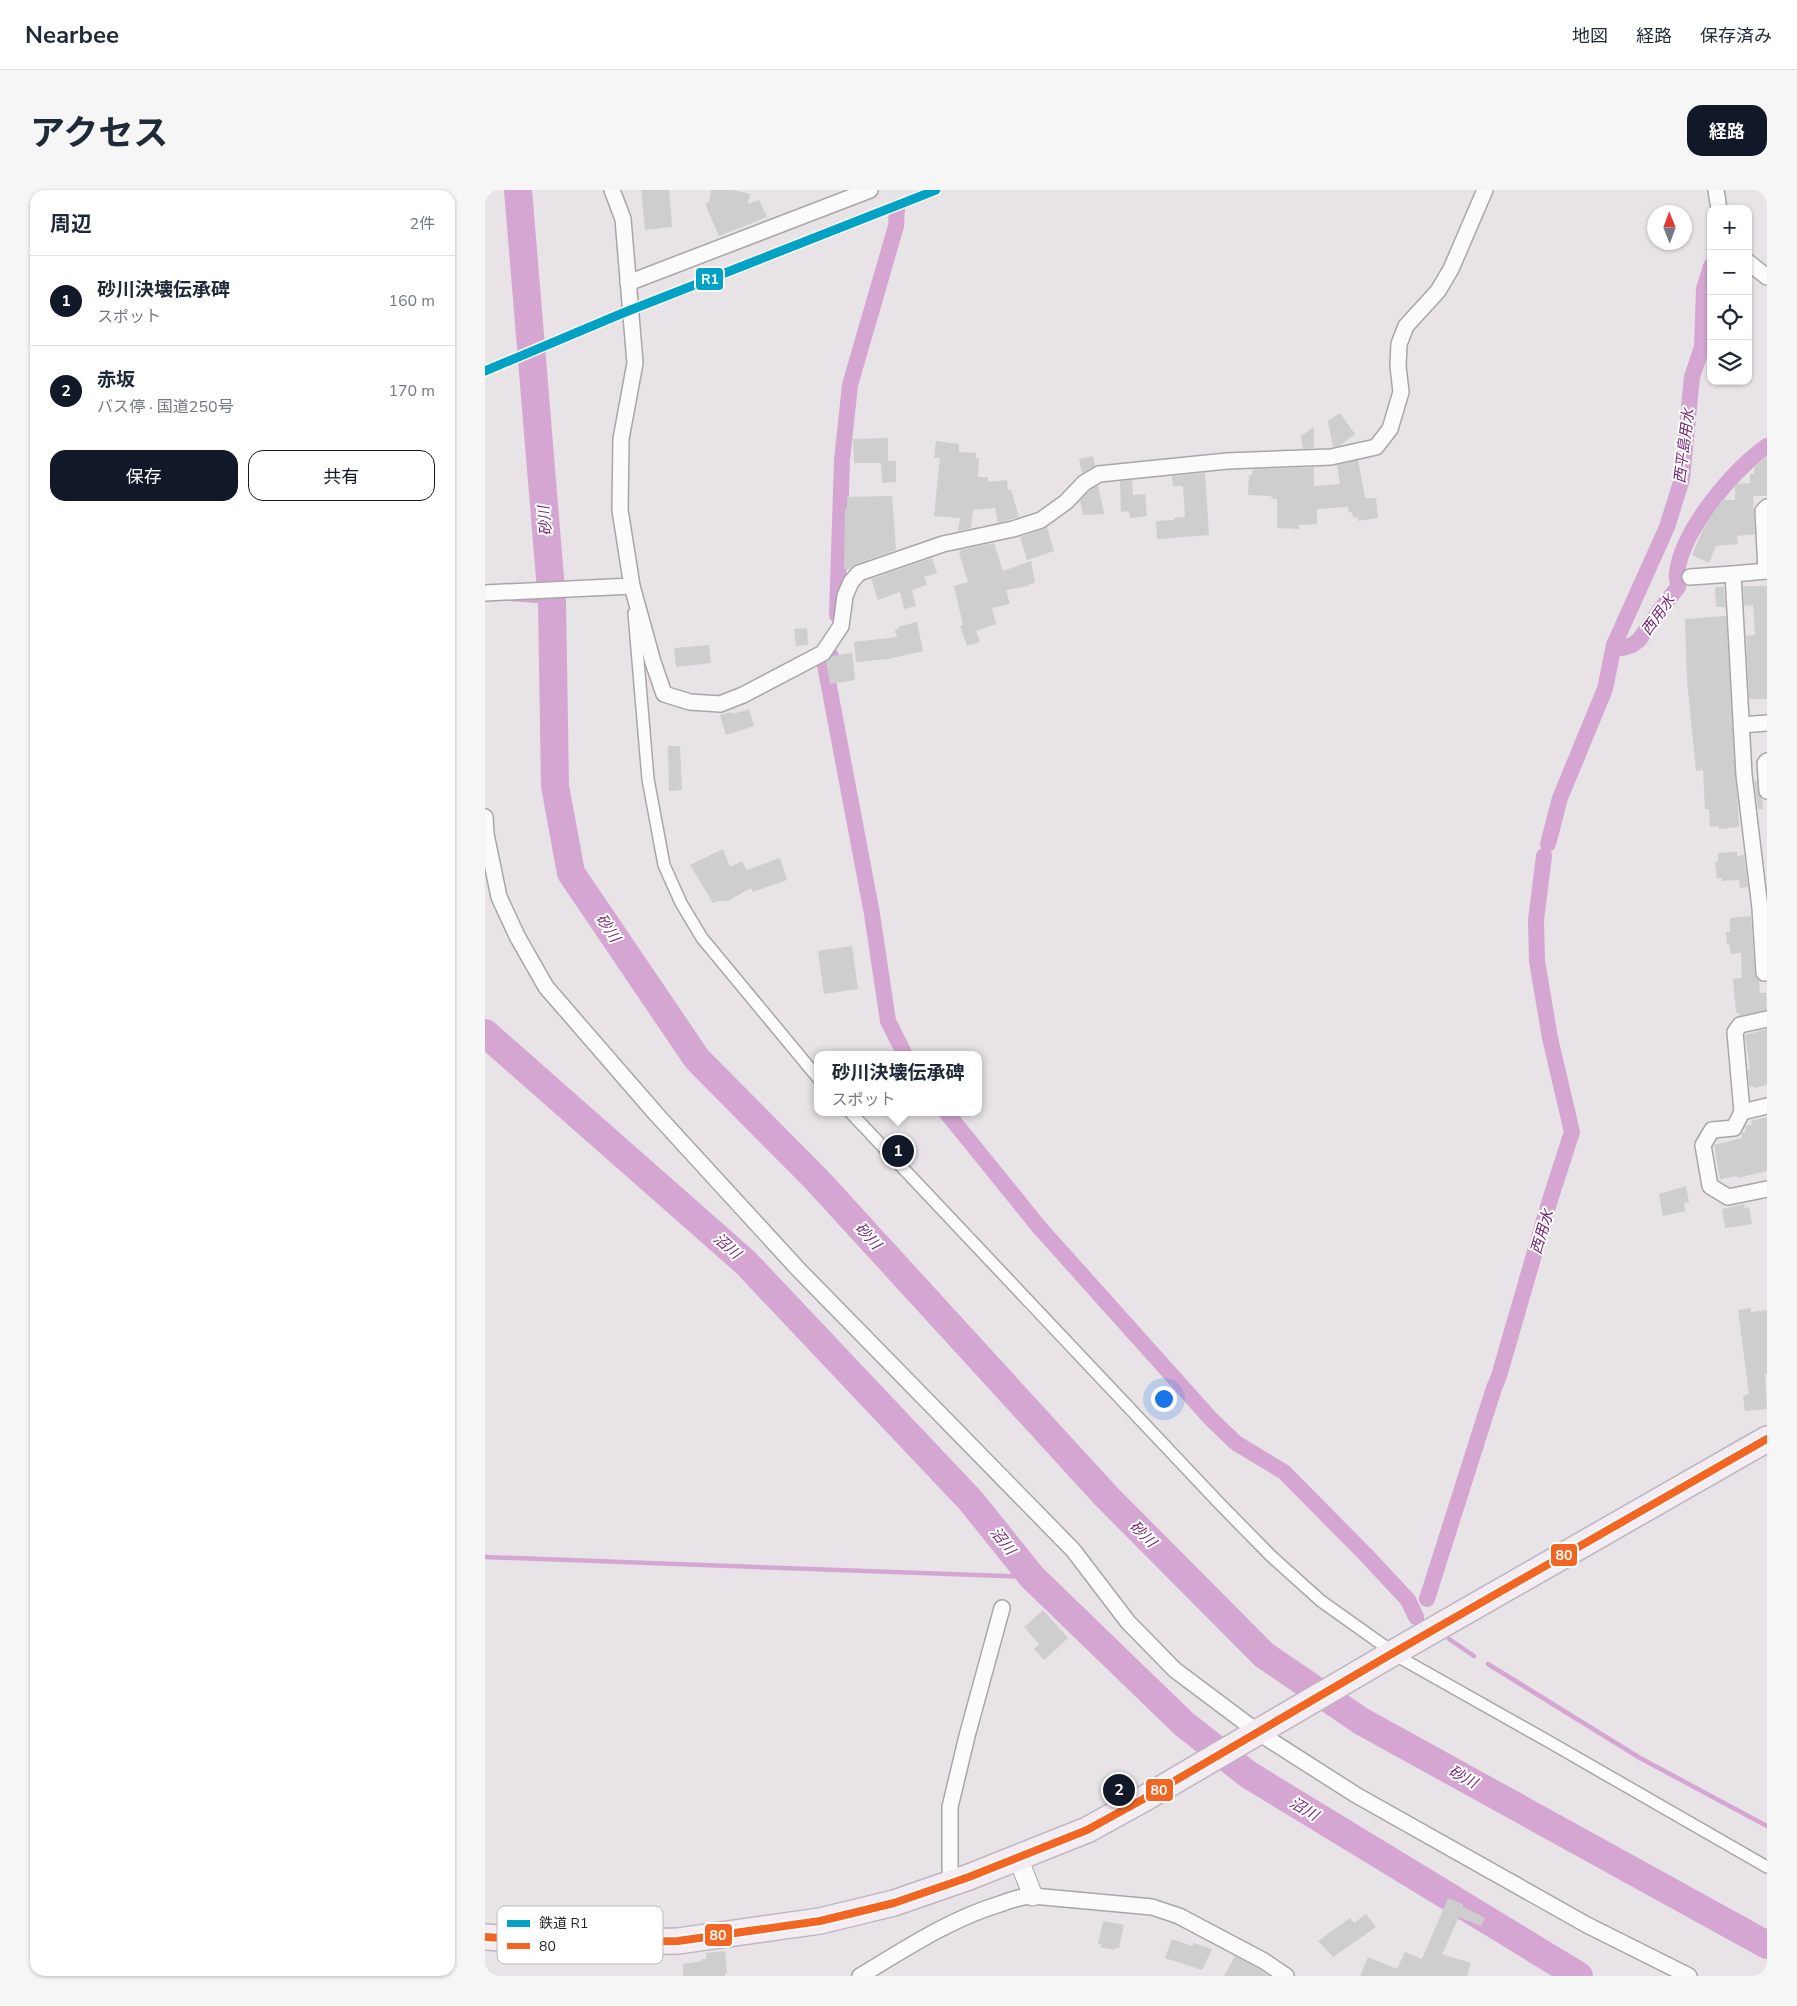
<!DOCTYPE html>
<html lang="ja">
<meta charset="utf-8">
<style>
:root{--surface:#fff;--page:#f6f6f7;--text:#1f2937;--muted:#747a83;--line:#e0e1e3;--accent:#111827}
body{margin:0;font-family:"Nunito Sans","Noto Sans JP",sans-serif;background:var(--page);color:var(--text)}
.controls{position:absolute;right:15px;top:15px;display:grid;overflow:hidden;border-radius:10px;box-shadow:0 1px 4px #0004}
.controls button{width:45px;height:45px;display:grid;place-items:center;padding:0;border:0;border-bottom:1px solid var(--line);background:var(--surface);color:var(--text);font:25px sans-serif}
.compass{position:absolute;left:1162px;top:15px;width:45px;height:45px;border-radius:50%;background:var(--surface);box-shadow:0 1px 4px #0004;rotate:359deg}
.you{position:absolute;left:678px;top:1208px;width:18px;height:18px;margin:-12px;border:4px solid #fff;border-radius:50%;background:#1a73e8;box-shadow:0 0 0 8px #1a73e833}
.badge{display:grid;place-items:center;width:32px;height:32px;border-radius:50%;background:var(--accent);color:#fff;font-size:16px;font-weight:700}
.pin{position:absolute;translate:-50% -50%;border:2px solid #fff;box-shadow:0 1px 5px #0006}
.popup{position:absolute;left:329px;top:861px;width:168px;height:65px;box-sizing:border-box;display:grid;place-content:center;border-radius:10px;background:var(--surface);filter:drop-shadow(0 1px 4px #0005);font-size:16px;white-space:nowrap;color:var(--muted)}
.popup b{font-size:19px;color:var(--text)}
.popup::after{content:'';position:absolute;left:50%;top:100%;margin-left:-10px;border:10px solid transparent;border-top-color:var(--surface)}
.list{margin:0;padding:0;list-style:none}
h2{display:flex;justify-content:space-between;align-items:center;height:65px;margin:0;padding:0 20px;font-size:21px}
h2 small{font-size:16px;font-weight:400;color:var(--muted)}
.list li{display:grid;grid-template-columns:32px 1fr auto;gap:15px;align-items:center;box-sizing:border-box;height:90px;padding:0 20px;border-top:1px solid var(--line)}
.list b{display:block;font-size:19px;white-space:nowrap}
.list p{margin:0;font-size:16px;white-space:nowrap;color:var(--muted)}
.list em{font-size:16px;font-style:normal;color:var(--muted)}
.actions{display:flex;gap:10px;padding:15px 20px}
.actions a{flex:1;padding:11px 0;border:1px solid var(--accent);border-radius:15px;text-align:center;font-size:18px;color:var(--accent)}
.actions .main{background:var(--accent);color:#fff}
.icon{flex:none;width:28px;height:28px;fill:none;stroke:currentColor;stroke-width:2;stroke-linecap:round;stroke-linejoin:round}
.map{position:relative;flex:none;width:1282px;height:1786px;overflow:hidden;border-radius:15px}
header{display:flex;align-items:center;gap:30px;box-sizing:border-box;height:70px;padding:0 25px;background:var(--surface);border-bottom:1px solid var(--line)}
header strong{font-size:24px}
nav{display:flex;gap:28px;margin-inline-start:auto;font-size:18px}
.intro{display:flex;align-items:center;justify-content:space-between;box-sizing:border-box;height:120px;padding:0 30px}
h1{margin:0;font-size:35px}
.button{padding:12px 22px;border-radius:15px;background:var(--accent);color:#fff;font-size:18px;font-weight:700}
main{display:flex;gap:30px;padding:0 30px}
aside{flex:1;background:var(--surface);border-radius:15px;box-shadow:0 1px 4px #0004}
.map>svg:first-child{display:block}
.lines{fill:none;stroke-linecap:round;stroke-linejoin:round}
.stream{stroke:#d5a6d1;stroke-width:4.5}
.canal{stroke:#d5a6d1;stroke-width:16}
.river{stroke:#d5a6d1;stroke-width:28}
.building{fill:#cecece}
.pedestrian-casing{stroke:#a9a6a9;stroke-width:14}
.minor-casing{stroke:#a9a6a9;stroke-width:18}
.tertiary-casing{stroke:#a9a6a9;stroke-width:21}
.trunk-casing{stroke:#bfb5be;stroke-width:28}
.pedestrian{stroke:#fbfbfb;stroke-width:11}
.minor{stroke:#fbfbfb;stroke-width:15}
.tertiary{stroke:#fbfbfb;stroke-width:19}
.trunk{stroke:#f3ecf3;stroke-width:25}
.bus-1-casing{stroke:#fff;stroke-width:11}
.bus-1{stroke:#f26522;stroke-width:8}
.rail-1-casing{stroke:#fff;stroke-width:12}
.rail-1{stroke:#02a2c5;stroke-width:9}
.labels{text-anchor:middle;dominant-baseline:central;stroke-width:4;stroke-linejoin:round;paint-order:stroke}
.water-label{font-size:15px;font-style:italic;fill:#752972;stroke:#fff}
.key{fill:#fff;stroke:#bdbcbd;stroke-width:1}
.key-label{font-size:14px;fill:#221f22}
.line-badge{stroke:#fff;stroke-width:2}
.badge-label{font-size:14px;text-anchor:middle;font-weight:bold;fill:#fff}
</style>
<header>
<strong>Nearbee</strong>
<nav><a>地図</a><a>経路</a><a>保存済み</a></nav>
</header>
<div class="intro"><h1>アクセス</h1><a class="button">経路</a></div>
<main>
<aside>
<h2>周辺<small>2件</small></h2>
<ul class="list">
<li><span class="badge">1</span><div><b>砂川決壊伝承碑</b><p>スポット</p></div><em>160 m</em></li>
<li><span class="badge">2</span><div><b>赤坂</b><p>バス停 · 国道250号</p></div><em>170 m</em></li>
</ul>
<div class="actions"><a class="main">保存</a><a>共有</a></div>
</aside>
<div class="map">
<svg width="1282" height="1786" viewBox="0 0 1282 1786">
<rect width="100%" height="100%" fill="#e7e3e7"/>
<g class="lines">
<g class="stream">
<polyline points="27,409 67,412"/>
<polyline points="0,1367 547,1387"/>
<polyline points="931,1427 938,1431"/>
<polyline points="964,1449 989,1466"/>
<polyline points="1003,1474 1155,1568 1282,1636"/>
</g>
<g class="canal">
<polyline points="352,425 357,270 365,195 411,36 412,17"/>
<polyline points="1129,455 1182,337 1197,289 1207,187 1217,157 1219,99 1226,76"/>
<polyline points="346,466 340,475 387,724 403,831 420,865"/>
<path d="M 1063,654 L 1075,608 L 1120,499 L 1129,455 L 1137,458 L 1147,455 L 1154,450 L 1172,424 L 1193,397 C 1193,392 1191,386 1192,382 C 1198,339 1248,280 1282,256"/>
<polyline points="461,922 554,1037 726,1229 751,1253 799,1282 881,1365 923,1410 931,1427"/>
<polyline points="942,1409 1009,1198 1014,1186 1064,1013 1087,942 1065,848 1052,771 1051,730 1059,666"/>
</g>
<g class="river">
<polyline points="33,0 67,412 70,596 86,683 212,869 331,989 621,1306 779,1465 876,1531 1282,1755"/>
<polyline points="0,843 260,1072 486,1311 547,1387 699,1534 764,1585 1094,1786"/>
</g>
</g>
<g class="building">
<polygon points="156,0 184,0 187,37 160,40"/>
<polygon points="226,0 248,0 265,4 263,14 274,10 282,27 234,46 220,14 224,12"/>
<polygon points="855,223 870,244 854,256 848,257 843,231"/>
<polygon points="829,237 829,258 818,259 816,246"/>
<polygon points="403,248 403,271 411,271 411,292 397,293 396,273 369,273 368,249"/>
<polygon points="451,251 474,254 474,262 491,263 491,268 494,268 493,287 503,287 503,292 522,290 523,300 526,300 534,327 513,333 510,318 488,320 486,338 473,341 475,328 449,326 455,268 449,268"/>
<polygon points="608,266 610,276 597,283 594,269"/>
<polygon points="1282,267 1282,306 1268,306 1270,344 1252,346 1253,354 1231,356 1224,373 1207,365 1220,335 1237,310 1250,310 1250,294 1265,293 1265,284 1269,284 1269,277"/>
<polygon points="873,270 880,308 891,308 893,328 873,331 873,327 868,328 867,322 864,323 863,317 832,319 832,334 814,335 814,339 792,338 792,309 787,309 786,306 763,305 764,285 767,285 767,281 769,279 829,277 829,296 855,294 852,275"/>
<polygon points="720,283 724,345 672,349 671,331 689,330 689,328 700,327 698,296 688,296 687,286"/>
<polygon points="647,290 648,305 660,304 662,326 645,328 644,321 636,322 635,291"/>
<polygon points="613,295 619,324 598,325 595,311 605,300"/>
<polygon points="407,306 411,360 371,374 365,379 359,379 360,319 362,319 362,307"/>
<polygon points="562,337 569,361 542,370 535,347"/>
<polygon points="509,353 518,381 546,371 550,393 544,394 544,396 521,400 525,414 507,418 511,434 491,441 495,452 482,456 475,436 478,435 469,396 483,392 474,363 476,362 475,360"/>
<polygon points="447,368 452,383 439,387 442,395 427,400 431,416 419,419 415,402 393,410 386,389"/>
<polygon points="1258,396 1282,396 1282,509 1264,509 1261,446 1270,445 1268,415 1259,416"/>
<polygon points="1230,397 1239,397 1240,417 1231,417"/>
<polygon points="1241,426 1254,637 1234,639 1234,636 1225,637 1224,619 1220,619 1218,580 1211,581 1202,490 1200,429"/>
<polygon points="432,432 438,461 403,469 371,472 369,452 412,447 410,440 413,439 413,437"/>
<polygon points="322,438 323,455 311,456 309,439"/>
<polygon points="224,455 226,473 191,477 189,458"/>
<polygon points="367,463 370,490 345,494 341,472 347,466"/>
<polygon points="264,519 269,536 241,545 235,525 247,522 248,524"/>
<polygon points="183,556 195,556 197,600 184,601"/>
<polygon points="1269,591 1272,591 1273,602 1277,609 1278,619 1273,619"/>
<polygon points="238,659 245,677 257,671 262,680 295,668 302,690 268,702 266,698 243,711 233,711 228,713 205,675"/>
<polygon points="1252,662 1252,666 1259,665 1263,697 1255,698 1254,690 1237,691 1237,688 1232,688 1230,672 1233,672 1233,663"/>
<polygon points="1266,726 1270,784 1274,791 1275,803 1281,803 1282,820 1254,826 1253,822 1251,823 1248,789 1257,788 1256,763 1246,764 1244,754 1242,754 1241,742 1245,742 1245,728"/>
<polygon points="367,756 373,799 339,804 333,761"/>
<polygon points="1282,839 1282,895 1269,898 1268,896 1265,897 1264,894 1263,880 1265,879 1260,845"/>
<polygon points="1282,927 1282,981 1252,988 1252,986 1235,989 1229,955 1257,948 1256,944 1261,941 1260,936 1267,935 1266,931"/>
<polygon points="1201,996 1204,1012 1199,1013 1200,1021 1178,1026 1174,1004"/>
<polygon points="1259,1014 1260,1018 1264,1017 1267,1034 1240,1038 1237,1019"/>
<polygon points="1266,1118 1266,1122 1282,1120 1282,1184 1280,1184 1282,1219 1260,1221 1258,1206 1264,1204 1253,1120"/>
<polygon points="558,1420 583,1448 559,1470 549,1459 554,1454 539,1437"/>
<polygon points="963,1708 978,1714 978,1717 1000,1728 996,1736 974,1727 957,1764 986,1773 982,1786 875,1786 883,1767 912,1779 920,1762 937,1769"/>
<polygon points="881,1724 891,1737 848,1767 833,1751 865,1728 869,1733"/>
<polygon points="618,1731 639,1735 634,1758 630,1758 630,1760 615,1757 616,1754 613,1754"/>
<polygon points="687,1749 707,1756 708,1753 727,1759 717,1780 680,1768"/>
<polygon points="240,1761 242,1783 240,1783 240,1786 198,1786 198,1774 217,1771 217,1769 221,1769 221,1763"/>
<polygon points="750,1766 774,1779 784,1786 739,1786"/>
</g>
<g class="lines">
<g class="pedestrian-casing">
<g id="pedestrian">
<polyline points="149,423 163,589 179,675 196,713 217,748 333,888"/>
<polyline points="365,922 734,1313 786,1366 836,1411 919,1470 1061,1550 1282,1677"/>
</g>
</g>
<g class="minor-casing">
<g id="minor">
<polyline points="127,0 138,29 150,173 136,249 135,320 147,396 168,472 179,504 205,512 235,514 258,505 338,463 356,436 360,406 366,392 374,383 458,354 528,339 556,330 581,312 599,293 614,284 742,271 846,267 891,257 905,239 916,202 913,176 914,154 921,136 953,101 966,79 1000,0"/>
<polyline points="1231,0 1234,19"/>
<polyline points="1263,72 1282,87"/>
<polyline points="143,93 385,0"/>
<polyline points="1281,381 1278,321 1282,317"/>
<polyline points="1205,387 1248,384"/>
<polyline points="0,403 147,396"/>
<polyline points="1257,535 1282,533"/>
<polyline points="1282,571 1280,573 1282,601"/>
<polyline points="0,627 1,644 14,707 32,746 61,797 172,925 314,1080 588,1360 643,1432 690,1480 774,1543 871,1605 1102,1735 1204,1786"/>
<polyline points="1279,783 1275,718 1259,585 1248,384 1282,381"/>
<polyline points="1282,829 1255,835 1250,842 1257,922 1249,938 1227,940 1218,955 1225,996 1243,1007 1282,999"/>
<polyline points="1257,922 1282,916"/>
<polyline points="467,1693 465,1678 465,1617 482,1546 517,1418"/>
<path d="M 375,1786 C 420,1759 465,1729 515,1714 C 526,1710 537,1706 548,1706 L 667,1717 L 694,1726 L 779,1771 L 801,1786"/>
</g>
</g>
<g class="tertiary-casing">
<polyline id="tertiary" points="533,1668 548,1706"/>
</g>
<g class="trunk-casing">
<polyline id="trunk" points="0,1747 105,1753 193,1751 335,1731 409,1713 484,1687 602,1640 662,1607 908,1463 1282,1249"/>
</g>
<use href="#pedestrian" class="pedestrian"/>
<use href="#minor" class="minor"/>
<use href="#tertiary" class="tertiary"/>
<use href="#trunk" class="trunk"/>
<g class="bus-1-casing">
<polyline id="bus-1" points="0,1747 105,1753 193,1751 335,1731 409,1713 484,1687 602,1640 662,1607 908,1463 1282,1249"/>
</g>
<use href="#bus-1" class="bus-1"/>
<g class="rail-1-casing">
<polyline id="rail-1" points="0,181 138,123 451,0"/>
</g>
<use href="#rail-1" class="rail-1"/>
</g>
<g class="labels">
<g class="water-label">
<text transform="translate(1199 256) rotate(-83)">西平島用水</text>
<text transform="translate(60 331) rotate(-95)">砂川</text>
<text transform="translate(1173 425) rotate(-54)">西用水</text>
<text transform="translate(123 738) rotate(56)">砂川</text>
<text transform="translate(1057 1042) rotate(-73)">西用水</text>
<text transform="translate(383 1046) rotate(48)">砂川</text>
<text transform="translate(242 1056) rotate(41)">沼川</text>
<text transform="translate(658 1344) rotate(45)">砂川</text>
<text transform="translate(518 1351) rotate(52)">沼川</text>
<text transform="translate(978 1587) rotate(29)">砂川</text>
<text transform="translate(819 1619) rotate(31)">沼川</text>
</g>
</g>
<rect x="12" y="1716" width="166" height="58" rx="8" class="key"/>
<rect x="22" y="1730" width="23" height="7" fill="#02a2c5"/>
<rect x="22" y="1753" width="23" height="6" fill="#f26522"/>
<g class="key-label">
<text x="54" y="1738">鉄道 R1</text>
<text x="54" y="1761">80</text>
</g>
<g class="line-badge">
<rect x="210" y="77" width="29" height="24" rx="5" fill="#02a2c5"/>
<rect x="1065" y="1353" width="28" height="24" rx="5" fill="#f26522"/>
<rect x="660" y="1588" width="29" height="24" rx="5" fill="#f26522"/>
<rect x="219" y="1733" width="29" height="24" rx="5" fill="#f26522"/>
</g>
<g class="badge-label">
<text x="225" y="94">R1</text>
<text x="1079" y="1370">80</text>
<text x="674" y="1605">80</text>
<text x="233" y="1750">80</text>
</g>
</svg>
<div class="controls">
<button>+</button>
<button>−</button>
<button><svg class="icon" aria-label="locate" viewBox="0 0 24 24"><circle cx="12" cy="12" r="6"/><path d="M12 2v4M12 18v4M2 12h4M18 12h4"/></svg></button>
<button><svg class="icon" aria-label="layers" viewBox="0 0 24 24"><path d="M12 4l9 5-9 5-9-5zM3 14l9 5 9-5"/></svg></button>
</div>
<svg class="compass" viewBox="-18 -18 36 36"><path d="M0-13l5 13h-10z" fill="#e53935"/><path d="M0 13l5-13h-10z" fill="#747a83"/></svg>
<div class="you"></div>
<div class="pin badge" style="left:413px;top:961px">1</div>
<div class="popup"><b>砂川決壊伝承碑</b>スポット</div>
<div class="pin badge" style="left:634px;top:1600px">2</div>
</div>
</main>
